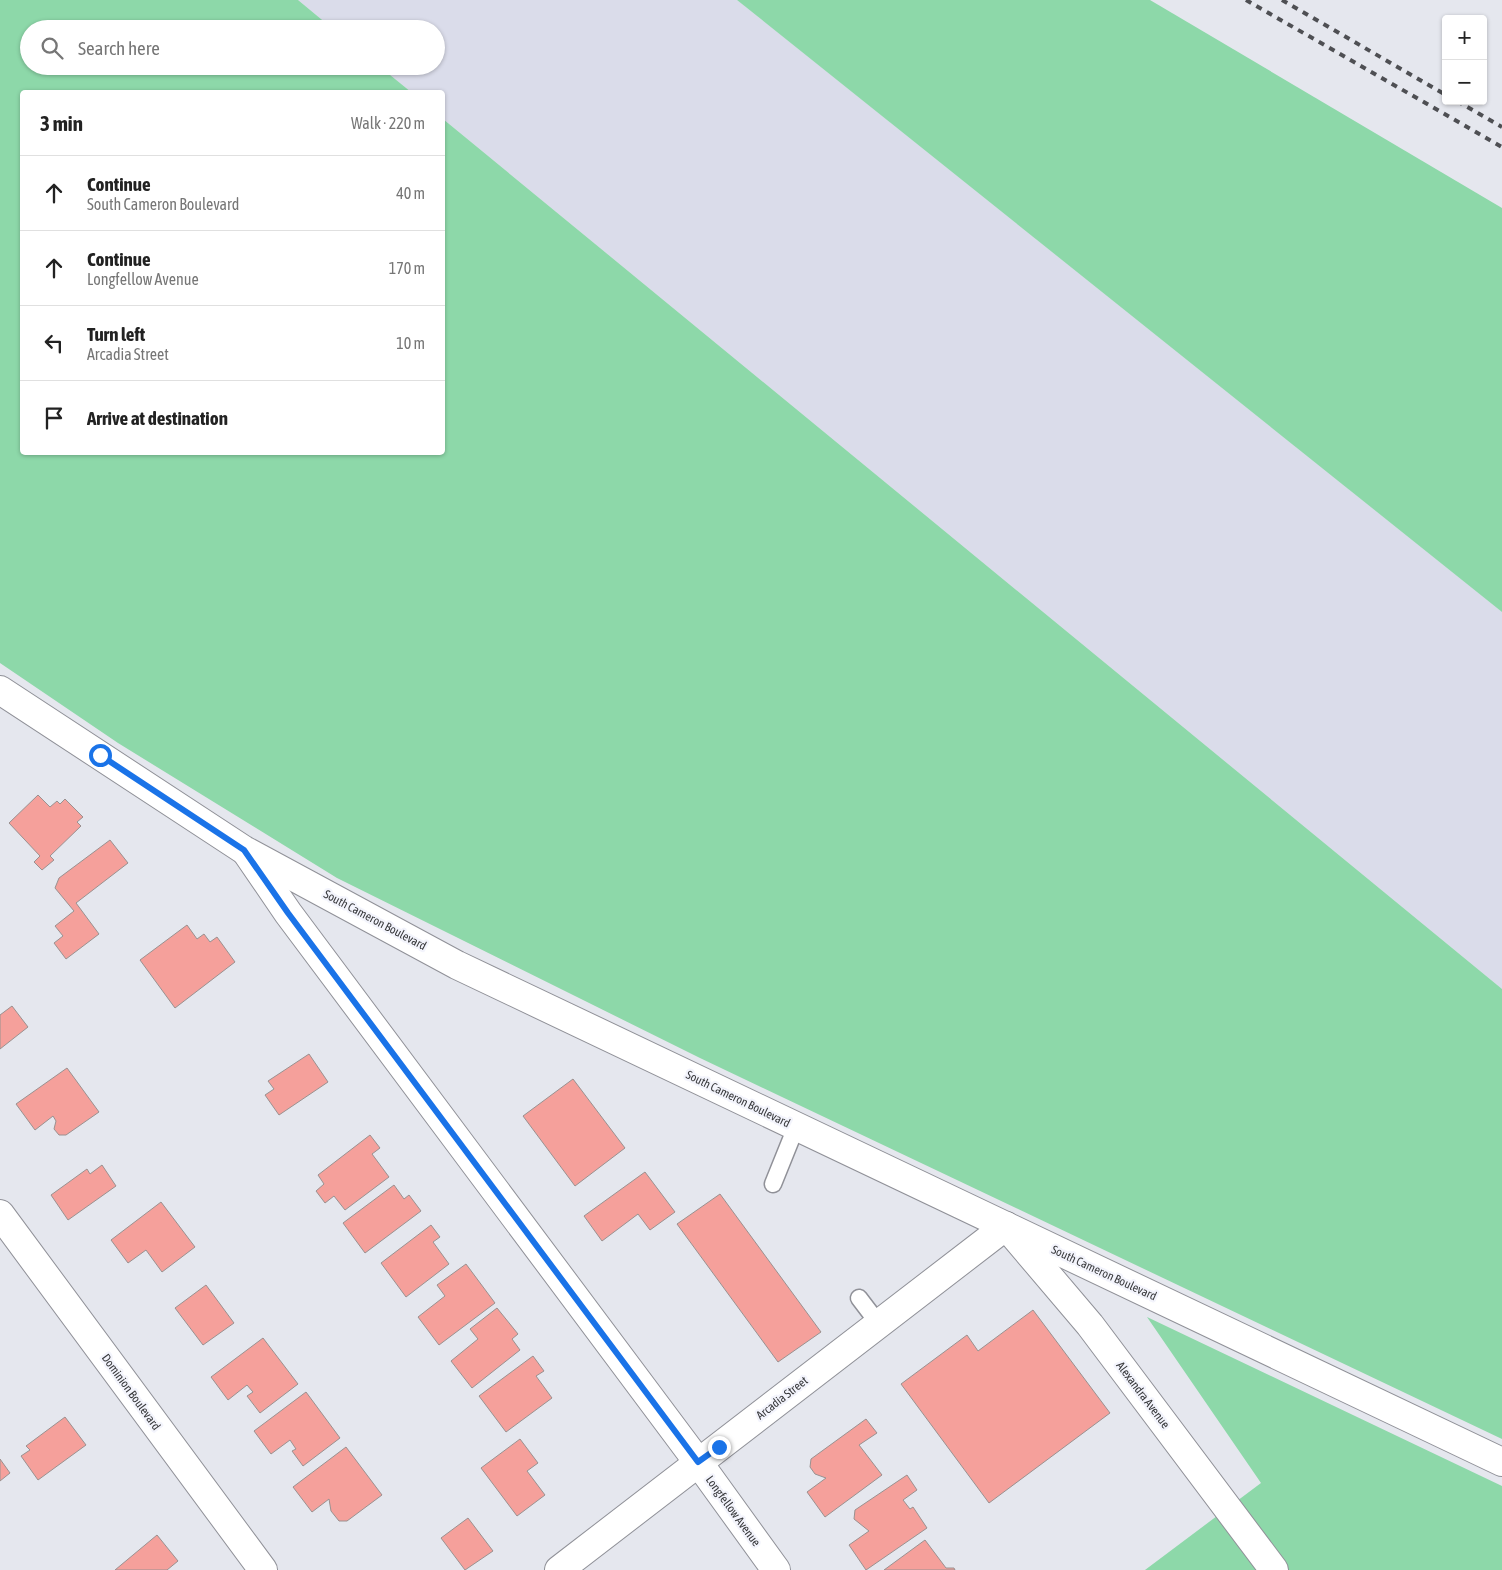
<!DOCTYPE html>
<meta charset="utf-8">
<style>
:root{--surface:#fff;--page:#f2f2f2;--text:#222;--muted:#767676;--line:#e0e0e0}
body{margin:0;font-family:"Asap Condensed",sans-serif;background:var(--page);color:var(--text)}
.controls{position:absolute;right:15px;top:15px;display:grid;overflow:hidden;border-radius:5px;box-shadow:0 1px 4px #0004}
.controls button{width:45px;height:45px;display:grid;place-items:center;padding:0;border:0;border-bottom:1px solid var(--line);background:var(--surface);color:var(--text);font:25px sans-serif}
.stop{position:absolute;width:15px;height:15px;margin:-11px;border:4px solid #1a73e8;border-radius:50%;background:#fff}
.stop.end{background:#1a73e8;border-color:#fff;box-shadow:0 1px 5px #0008}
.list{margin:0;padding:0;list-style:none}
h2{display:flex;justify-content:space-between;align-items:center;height:65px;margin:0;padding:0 20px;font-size:21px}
h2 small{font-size:16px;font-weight:400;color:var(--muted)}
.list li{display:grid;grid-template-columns:32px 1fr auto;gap:15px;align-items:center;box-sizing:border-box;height:75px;padding:0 20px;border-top:1px solid var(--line)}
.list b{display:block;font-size:19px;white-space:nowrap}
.list p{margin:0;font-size:16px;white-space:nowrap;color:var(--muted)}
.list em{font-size:16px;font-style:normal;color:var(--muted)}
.icon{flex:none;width:28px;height:28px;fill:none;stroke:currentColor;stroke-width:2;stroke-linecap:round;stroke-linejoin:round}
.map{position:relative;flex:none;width:1502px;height:1570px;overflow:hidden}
.search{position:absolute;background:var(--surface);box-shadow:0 1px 4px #0004;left:20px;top:20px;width:425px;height:55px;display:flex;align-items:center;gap:12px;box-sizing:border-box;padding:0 18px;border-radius:28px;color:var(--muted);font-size:19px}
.panel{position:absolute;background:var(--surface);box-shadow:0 1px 4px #0004;left:20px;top:90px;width:425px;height:365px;border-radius:5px}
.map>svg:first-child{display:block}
.built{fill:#dadcea}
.green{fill:#8dd8a9}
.building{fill:#f5a09b;stroke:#9a9190}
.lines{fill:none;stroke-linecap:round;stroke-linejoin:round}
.service-casing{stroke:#909198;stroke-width:19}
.minor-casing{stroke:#909198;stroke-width:30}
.tertiary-casing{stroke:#909198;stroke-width:30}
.service{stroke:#fff;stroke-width:16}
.minor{stroke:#fff;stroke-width:28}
.tertiary{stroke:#fff;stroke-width:28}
.rail{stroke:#4e4f53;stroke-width:4;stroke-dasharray:6 6;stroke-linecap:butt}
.route{stroke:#1a73e8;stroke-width:6}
.labels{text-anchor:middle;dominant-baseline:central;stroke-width:4.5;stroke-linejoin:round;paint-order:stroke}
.street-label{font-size:12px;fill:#37383b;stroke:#f3f4fc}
</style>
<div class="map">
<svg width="1502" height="1570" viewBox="0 0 1502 1570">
<rect width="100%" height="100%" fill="#e5e7ee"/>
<polygon class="built" points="298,0 737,0 1502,612 1502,989 443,119 442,92 411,92 379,66 436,66 436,29 333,29"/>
<g class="green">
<polygon points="0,0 298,0 333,29 29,29 29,66 379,66 411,92 22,92 22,452 442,452 443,119 1502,989 1502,1439 700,1058 337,878 118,743 0,663"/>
<polygon points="737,0 1150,0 1502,208 1502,612"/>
<polygon points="1147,1317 1502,1486 1502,1570 1145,1570 1261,1483"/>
</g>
<g class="building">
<polygon points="38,795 50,807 57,801 60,804 65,799 83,817 77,822 81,826 50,856 54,860 42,870 34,862 40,856 9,823"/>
<polygon points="110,840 128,863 76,903 99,934 66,959 54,943 63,936 55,926 74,911 55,888 59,878"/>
<polygon points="187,925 197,939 204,934 210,942 217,937 235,962 175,1008 140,960"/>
<polygon points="12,1006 28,1027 0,1049 0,1015"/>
<polygon points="309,1054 328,1082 279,1115 265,1095 274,1089 268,1081"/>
<polygon points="67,1068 99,1112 66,1135 59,1135 54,1129 56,1121 53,1116 35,1130 16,1104"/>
<polygon points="573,1079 625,1148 575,1186 523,1116"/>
<polygon points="370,1135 380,1148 372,1154 389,1177 345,1210 334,1196 325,1203 316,1191 324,1184 318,1175"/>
<polygon points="102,1165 116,1186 68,1220 51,1195 87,1169 90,1174"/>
<polygon points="645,1172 675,1212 650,1230 638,1214 602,1241 584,1216"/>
<polygon points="394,1185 404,1199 409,1195 421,1211 365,1253 343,1223"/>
<polygon points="720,1194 821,1332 778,1362 677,1224"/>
<polygon points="161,1202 195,1247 162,1272 146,1250 128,1263 111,1240"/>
<polygon points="431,1225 440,1237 433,1242 449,1264 406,1297 381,1263"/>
<polygon points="466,1264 495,1303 439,1345 418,1317 445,1296 437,1285"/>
<polygon points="206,1285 234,1323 203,1345 175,1308"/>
<polygon points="497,1308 518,1334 512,1339 520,1350 472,1388 451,1361 478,1339 470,1329"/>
<polygon points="1033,1310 1110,1413 989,1503 901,1384 967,1335 978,1351"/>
<polygon points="263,1338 298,1384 260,1413 247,1396 253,1392 247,1385 228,1400 211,1377"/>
<polygon points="533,1356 544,1371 536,1376 552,1398 506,1432 479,1396"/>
<polygon points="306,1392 340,1438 303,1466 292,1451 296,1449 290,1440 271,1454 254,1431"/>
<polygon points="65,1417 86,1445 38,1480 21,1456 30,1450 26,1446"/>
<polygon points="866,1419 877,1433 859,1445 882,1475 825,1517 807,1492 826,1478 815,1474 810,1467 811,1459"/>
<polygon points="520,1439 538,1463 527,1471 545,1495 517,1516 481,1468"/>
<polygon points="346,1447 382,1495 347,1521 339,1521 331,1511 329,1499 312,1512 293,1487"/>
<polygon points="0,1459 10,1473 0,1481"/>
<polygon points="907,1475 917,1490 903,1500 910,1509 913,1507 927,1528 866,1570 849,1545 869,1531 854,1519 855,1510"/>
<polygon points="468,1518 493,1551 465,1570 441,1538"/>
<polygon points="157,1535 178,1561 167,1570 115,1570"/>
<polygon points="925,1540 946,1568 954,1568 955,1570 884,1570"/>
</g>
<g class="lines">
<g class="service-casing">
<g id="service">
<polyline points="773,1184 796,1127"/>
<polyline points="859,1298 878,1323"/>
</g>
</g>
<g class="minor-casing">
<g id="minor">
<polyline points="0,690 244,850 457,965 1502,1462"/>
<polyline points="247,853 288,913 698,1462 776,1570"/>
<polyline points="559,1570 1006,1226 1090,1325 1274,1570"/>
</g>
</g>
<g class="tertiary-casing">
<polyline id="tertiary" points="0,1214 263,1570"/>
</g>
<use href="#service" class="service"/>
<use href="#minor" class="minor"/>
<use href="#tertiary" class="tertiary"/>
<g class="rail">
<polyline points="1246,0 1502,147"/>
<polyline points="1282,0 1446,95"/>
<polyline points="1457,101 1502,127"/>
</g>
</g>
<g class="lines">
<polyline class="route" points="100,755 244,850 288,913 698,1462 719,1447"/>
</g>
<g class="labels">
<g class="street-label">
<text transform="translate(375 920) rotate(28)">South Cameron Boulevard</text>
<text transform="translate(738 1099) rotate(26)">South Cameron Boulevard</text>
<text transform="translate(1104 1273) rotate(25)">South Cameron Boulevard</text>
<text transform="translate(131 1392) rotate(54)">Dominion Boulevard</text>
<text transform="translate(1143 1395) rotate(53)">Alexandra Avenue</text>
<text transform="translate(782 1398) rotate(-38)">Arcadia Street</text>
<text transform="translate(733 1511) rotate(54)">Longfellow Avenue</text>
</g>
</g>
</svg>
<div class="controls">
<button>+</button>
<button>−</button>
</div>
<div class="stop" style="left:100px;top:755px"></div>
<div class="stop end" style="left:719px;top:1447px"></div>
<div class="search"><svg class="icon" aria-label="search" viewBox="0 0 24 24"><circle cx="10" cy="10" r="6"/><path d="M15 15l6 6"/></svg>Search here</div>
<section class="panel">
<h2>3 min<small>Walk · 220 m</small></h2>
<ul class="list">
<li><svg class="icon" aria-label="ahead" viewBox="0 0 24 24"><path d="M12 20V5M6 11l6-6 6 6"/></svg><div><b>Continue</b><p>South Cameron Boulevard</p></div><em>40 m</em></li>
<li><svg class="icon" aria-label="ahead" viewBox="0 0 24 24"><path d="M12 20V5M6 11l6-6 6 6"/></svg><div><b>Continue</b><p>Longfellow Avenue</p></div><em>170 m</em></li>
<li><svg class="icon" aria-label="left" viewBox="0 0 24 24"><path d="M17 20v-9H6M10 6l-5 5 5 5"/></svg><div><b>Turn left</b><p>Arcadia Street</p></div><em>10 m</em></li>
<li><svg class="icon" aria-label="arrive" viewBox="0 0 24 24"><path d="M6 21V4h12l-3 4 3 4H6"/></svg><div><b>Arrive at destination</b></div></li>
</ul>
</section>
</div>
